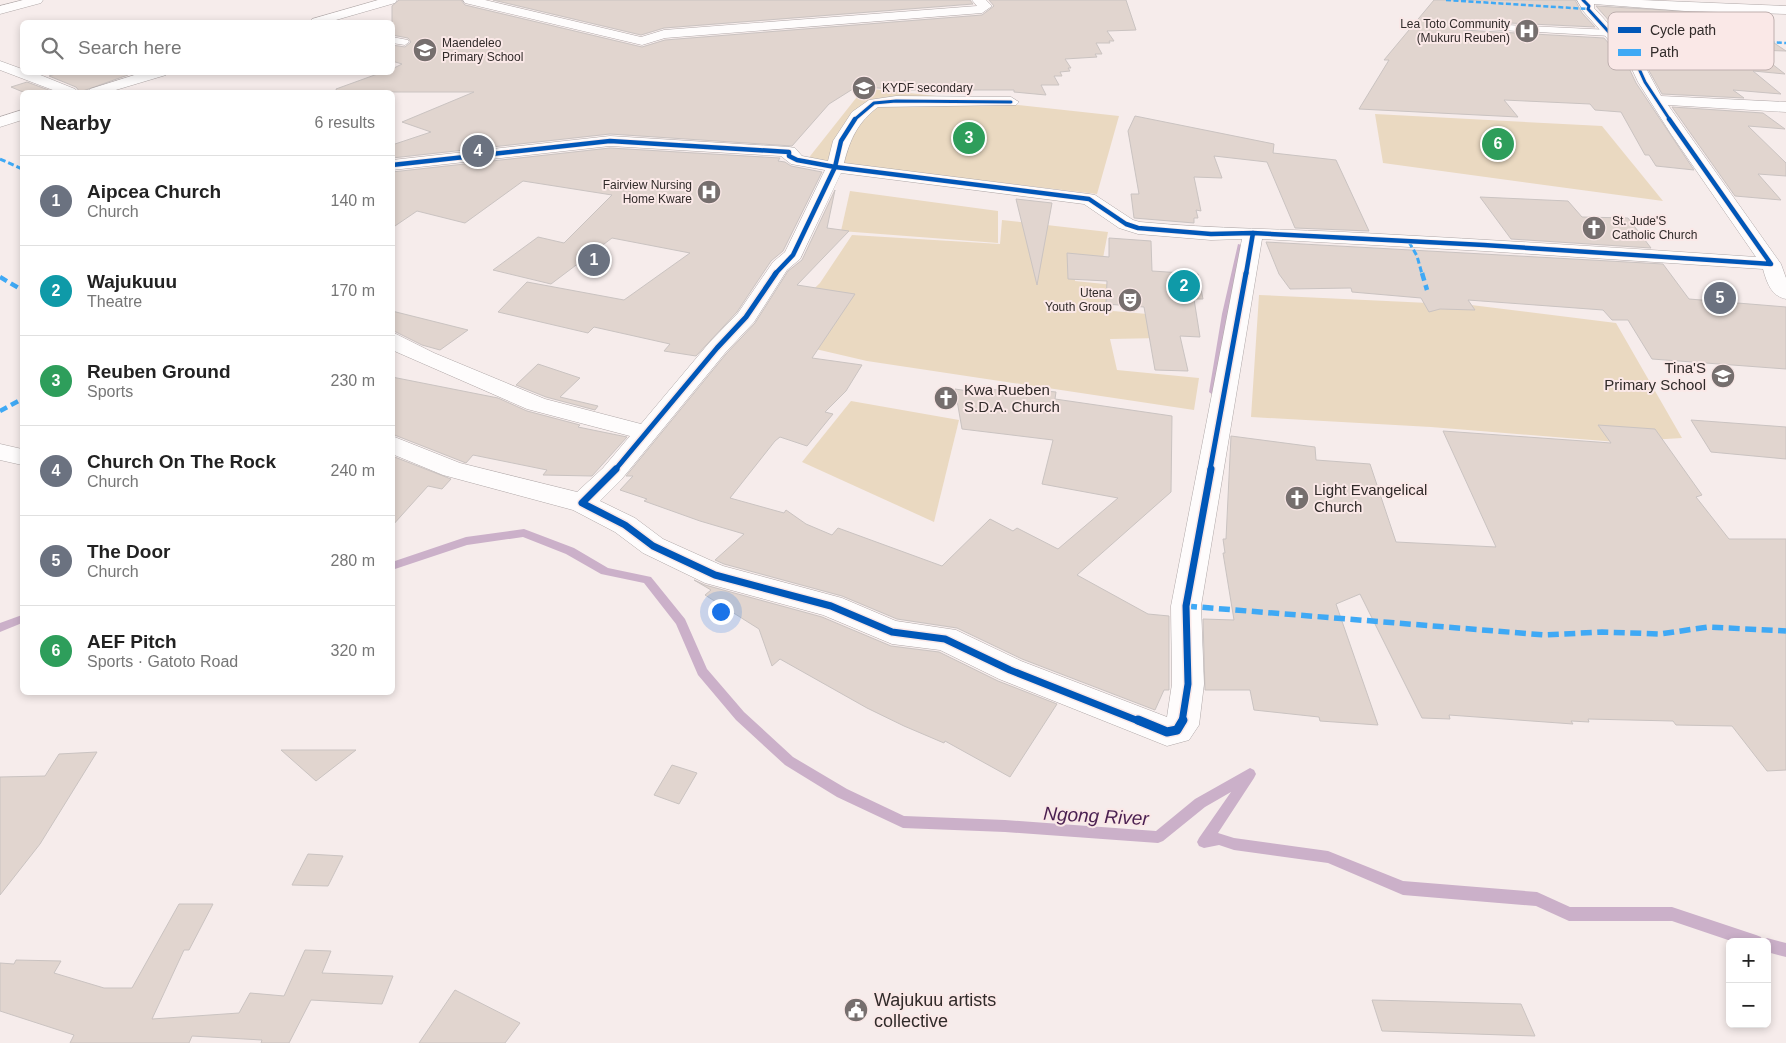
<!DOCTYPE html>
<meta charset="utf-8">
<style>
:root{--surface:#fff;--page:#f6f6f6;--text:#222;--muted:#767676;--line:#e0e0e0;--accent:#766f6e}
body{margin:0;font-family:Arial,sans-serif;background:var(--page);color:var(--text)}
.controls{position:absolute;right:15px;bottom:15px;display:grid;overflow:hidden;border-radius:8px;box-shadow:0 2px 8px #0003}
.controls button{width:45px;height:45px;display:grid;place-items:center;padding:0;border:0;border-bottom:1px solid var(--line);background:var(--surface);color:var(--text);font:25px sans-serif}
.you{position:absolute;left:720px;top:611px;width:18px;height:18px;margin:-12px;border:4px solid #fff;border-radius:50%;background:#1a73e8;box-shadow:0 0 0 8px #1a73e833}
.badge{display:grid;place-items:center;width:32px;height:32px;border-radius:50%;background:var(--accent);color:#fff;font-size:16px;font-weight:700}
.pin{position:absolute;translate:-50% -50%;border:2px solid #fff;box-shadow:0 1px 5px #0006}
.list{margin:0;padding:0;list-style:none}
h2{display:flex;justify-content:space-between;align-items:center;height:65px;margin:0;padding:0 20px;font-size:21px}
h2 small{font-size:16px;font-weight:400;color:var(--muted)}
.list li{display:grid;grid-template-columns:32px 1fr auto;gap:15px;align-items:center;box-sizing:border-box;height:90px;padding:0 20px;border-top:1px solid var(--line)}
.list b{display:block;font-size:19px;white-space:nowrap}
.list p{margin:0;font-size:16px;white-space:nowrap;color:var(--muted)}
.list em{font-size:16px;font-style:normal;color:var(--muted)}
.icon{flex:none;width:28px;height:28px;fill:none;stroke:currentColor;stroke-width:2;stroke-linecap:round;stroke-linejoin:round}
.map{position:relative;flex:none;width:1786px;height:1043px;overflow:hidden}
.search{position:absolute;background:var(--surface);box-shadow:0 2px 8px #0003;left:20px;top:20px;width:375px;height:55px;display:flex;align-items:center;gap:12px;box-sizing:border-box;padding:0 18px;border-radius:8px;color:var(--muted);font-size:19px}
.panel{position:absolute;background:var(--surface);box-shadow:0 2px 8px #0003;left:20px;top:90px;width:375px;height:605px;border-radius:8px}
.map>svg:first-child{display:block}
.green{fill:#ead9c1}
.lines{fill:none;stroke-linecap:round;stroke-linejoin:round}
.stream{fill:#cbb0c9;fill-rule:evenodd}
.building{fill:#e1d5cf;stroke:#cac3c1}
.service-casing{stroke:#b0a8a8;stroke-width:1}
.minor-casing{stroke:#b0a8a8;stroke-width:1}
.service{fill:#fefcfc;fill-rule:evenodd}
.minor{fill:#fefcfc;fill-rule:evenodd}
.quiet-far3{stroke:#3fa9f5;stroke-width:2.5;stroke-dasharray:5 2.5;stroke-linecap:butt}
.quiet-far2{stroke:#3fa9f5;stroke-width:3;stroke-dasharray:6 3;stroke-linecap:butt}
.quiet-far1{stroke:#3fa9f5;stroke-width:4.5;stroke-dasharray:8 4.5;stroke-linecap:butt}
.quiet{stroke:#3fa9f5;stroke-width:5.5;stroke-dasharray:11 5.5;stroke-linecap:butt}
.cycleway-far4-casing{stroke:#fae8e7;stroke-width:5}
.cycleway-far3-casing{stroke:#fae8e7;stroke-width:6}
.cycleway-far2-casing{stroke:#fae8e7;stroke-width:8}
.cycleway-far1-casing{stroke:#fae8e7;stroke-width:10}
.cycleway-casing{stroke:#fae8e7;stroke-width:12}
.cycleway-far4{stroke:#0057b8;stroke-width:3}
.cycleway-far3{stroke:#0057b8;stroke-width:4.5}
.cycleway-far2{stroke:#0057b8;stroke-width:5}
.cycleway-far1{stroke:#0057b8;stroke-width:7}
.cycleway{stroke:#0057b8;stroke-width:9}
.labels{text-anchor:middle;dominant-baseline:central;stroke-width:4;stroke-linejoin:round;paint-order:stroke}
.far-poi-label{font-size:12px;fill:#312b2a;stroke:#fae8e7;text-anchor:end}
.poi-label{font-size:15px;fill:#312b2a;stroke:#fae8e7;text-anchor:start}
.near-poi-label{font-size:18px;fill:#312b2a;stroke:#fae8e7;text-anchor:start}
.near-water-label{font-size:19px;font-style:italic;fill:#4a1f50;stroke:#fae8e7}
.key{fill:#fae8e7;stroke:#beafae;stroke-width:1}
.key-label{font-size:14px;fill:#312b2a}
</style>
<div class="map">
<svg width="1786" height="1043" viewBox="0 0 1786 1043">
<rect width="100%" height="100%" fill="#f6eceb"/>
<g class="green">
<polygon points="864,88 1119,116 1097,194 807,160"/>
<polygon points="1375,114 1602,126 1663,201 1383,163"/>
<polygon points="850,191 998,211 998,243 841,231"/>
<polygon points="1002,220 1108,232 1103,258 1074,259 1075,281 1114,285 1113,311 1159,315 1161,338 1110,339 1117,370 1199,378 1194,410 867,361 764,337 820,283 852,235 1000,244"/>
<polygon points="1259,295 1471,305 1616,323 1682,438 1617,442 1431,427 1251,417"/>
<polygon points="851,401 959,420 934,522 802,462"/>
</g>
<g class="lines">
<g class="stream">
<polygon points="1238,244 1245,246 1230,314 1217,392 1213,395 1209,392 1222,314"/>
<polygon points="524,529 574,548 608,568 651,577 685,619 707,669 744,712 793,757 847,789 904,816 1005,820 1156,831 1195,799 1250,768 1254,770 1256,774 1254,778 1218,833 1234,838 1328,851 1403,881 1537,892 1570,907 1672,907 1756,935 1761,937 1762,940 1767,938 1786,943 1786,957 1767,952 1767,942 1734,942 1672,921 1569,921 1536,906 1403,895 1328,863 1234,850 1219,845 1204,848 1199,846 1197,842 1199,838 1231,792 1205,807 1163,841 1158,843 1005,832 903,828 837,797 785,765 736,720 698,675 676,624 644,583 601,574 566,554 523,537 467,545 392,570 392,562 466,537"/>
<polygon points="22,615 22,623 0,632 0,623"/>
</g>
</g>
<g class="building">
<polygon points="399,0 461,0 465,5 642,47 665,40 982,15 994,6 989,0 1126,0 1136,30 1107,31 1114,41 1109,41 1110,43 1096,43 1102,54 1095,54 1097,57 1065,59 1071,68 1068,68 1070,71 1060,72 1062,76 1054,76 1059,85 1041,85 1046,95 1014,92 1014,90 904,90 905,80 899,89 856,87 829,104 792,146 610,134 392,158 392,145 431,132 402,122 474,92 337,92 336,89 383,72 392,72 392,69 402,64 392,61 392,45 405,47 411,42 408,38 392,35 392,6"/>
<polygon points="493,0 970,0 973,4 664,28 641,35"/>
<polygon points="1434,0 1575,0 1582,13 1595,27 1466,21 1461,23 1461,28 1463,30 1604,38 1627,64 1636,83 1694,170 1656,166 1649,155 1645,155 1621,112 1595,110 1590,104 1504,100 1518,117 1359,109 1389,60 1384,60"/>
<polygon points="1596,6 1731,14 1786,51 1754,50 1785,74 1753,71 1781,94 1733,90 1744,98 1662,94 1642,58"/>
<polygon points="62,72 127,72 128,75 80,92 76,87 49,76"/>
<polygon points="27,82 54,92 23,92 11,87"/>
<polygon points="1672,107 1763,113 1785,129 1748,126 1786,163 1786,176 1758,174 1781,200 1735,196"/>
<polygon points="1135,116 1274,144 1273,153 1336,160 1369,231 1295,228 1267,162 1214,156 1222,178 1194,177 1201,211 1196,210 1198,218 1194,218 1194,223 1134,218 1131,194 1139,194 1128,131"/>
<polygon points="610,148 780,158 778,161 785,162 791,166 822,172 783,251 771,261 737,312 696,356 664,351 670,344 594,327 588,333 498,312 527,282 624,300 690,253 612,238 551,284 493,270 538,237 564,243 612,195 523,181 465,223 417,211 392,228 392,172"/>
<polygon points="835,190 827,228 849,231 797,285 855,294 812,358 862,365 846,391 825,412 833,414 807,446 780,437 775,441 730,498 784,513 786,510 806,524 832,535 838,528 942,566 990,519 1013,531 1017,528 1058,549 1118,498 1042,484 1053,440 962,429 955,389 981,393 982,389 1001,390 1001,387 1056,392 1055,399 1172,416 1171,492 1077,575 1148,614 1169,616 1169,690 1164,690 1155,710 1022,659 957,628 897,619 842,596 724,564 715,560 744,534 700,521 644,501 647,499 620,490 633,476 626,476 726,354 755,323 788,271 802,260"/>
<polygon points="1480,197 1568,201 1582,217 1628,218 1651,248 1511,239"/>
<polygon points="1016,199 1052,203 1037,285"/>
<polygon points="1109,238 1151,241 1152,271 1198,274 1203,299 1194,299 1200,337 1180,336 1188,371 1155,370 1144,307 1106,304 1107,281 1068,279 1067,253 1109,257"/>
<polygon points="1266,242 1663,264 1689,299 1786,307 1786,369 1652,359 1628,320 1612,320 1603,310 1468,300 1475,310 1440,309 1429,312 1421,298 1352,292 1351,288 1290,289 1279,274"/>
<polygon points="392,311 468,330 440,350 422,345 392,330"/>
<polygon points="538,364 580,378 560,397 598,406 595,410 546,397 516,385"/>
<polygon points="392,377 498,398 527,411 580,425 578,427 627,437 592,476 543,475 547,470 473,455 466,463 461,461 392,434"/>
<polygon points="1691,420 1786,427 1786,459 1711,452"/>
<polygon points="1598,425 1655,429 1702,495 1696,497 1729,539 1786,539 1786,770 1767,771 1732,726 1676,725 1673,721 1588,719 1589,722 1571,721 1573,724 1449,715 1450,719 1422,718 1360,594 1336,604 1378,725 1320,721 1319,717 1254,710 1250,690 1205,690 1203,619 1234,620 1223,553 1225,553 1223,539 1226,539 1231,436 1315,447 1316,460 1370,464 1396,542 1496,547 1443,431 1611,443"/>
<polygon points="392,456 451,479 442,489 428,486 392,526"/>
<polygon points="694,580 705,585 822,617 891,646 939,652 998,681 1057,704 1010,777 945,741 944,743 904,726 867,708 780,659 772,666 759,629 705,595 711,590"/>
<polygon points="281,750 356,750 316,781"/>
<polygon points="97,752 40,844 0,895 0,777 45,776 59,754"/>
<polygon points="672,765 697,773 679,804 654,795"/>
<polygon points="308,854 343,856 328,886 292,885"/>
<polygon points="179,904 213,904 189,950 184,950 152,1019 239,1013 250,993 284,996 305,950 331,951 322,973 393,976 382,1004 311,1000 289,1043 261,1043 262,1040 192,1036 189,1043 70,1043 74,1035 0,1011 0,963 14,964 16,960 61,961 54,973 104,988 132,988"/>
<polygon points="455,990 520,1023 505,1043 419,1043"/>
<polygon points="1372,1000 1521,1004 1535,1036 1382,1031"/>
</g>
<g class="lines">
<g class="service-casing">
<g id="service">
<polygon points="1466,23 1611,30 1615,33 1611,36 1463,28 1463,24"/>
<polygon points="392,37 408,40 409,42 405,45 392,43"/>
</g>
</g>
<g class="minor-casing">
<g id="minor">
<polygon points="23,0 43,0 41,3 0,14 0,6"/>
<polygon points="378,0 397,0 395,3 329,22 310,22 312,19"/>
<polygon points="463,0 485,0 641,37 664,30 977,6 972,0 986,0 992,6 982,13 665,38 642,45 465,3"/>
<path d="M 1577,0 L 1641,0 L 1786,6 L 1786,14 L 1685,11 L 1594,4 L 1594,8 L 1641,59 L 1661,96 L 1786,102 L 1786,112 L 1668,105 L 1781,264 L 1786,278 L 1786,299 C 1771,296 1767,283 1763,269 L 1484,251 L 1262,239 L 1201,606 L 1204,684 L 1199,725 L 1189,740 L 1167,746 L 999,679 L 940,650 L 892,644 L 823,615 L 705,583 L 643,553 L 615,532 L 573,510 L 443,475 L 392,454 L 392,436 L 460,463 L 577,492 L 603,468 L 630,436 L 527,409 L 392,350 L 392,332 L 434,353 L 545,399 L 641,424 L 709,343 L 738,313 L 773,262 L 785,252 L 825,170 L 791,164 L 781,156 L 610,146 L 392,170 L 392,160 L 610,136 L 789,147 L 795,148 L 802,156 L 828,161 L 833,141 L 852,112 L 869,100 L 896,96 L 1011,97 L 1019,102 L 1016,105 L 878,107 C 858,122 850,139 844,163 L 1089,194 L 1095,195 L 1133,220 L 1140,222 C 1214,229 1289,229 1363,233 C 1494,240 1625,248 1756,257 L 1671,134 L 1638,82 L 1629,63 L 1584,12 ZM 841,173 L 1084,204 L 1119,228 L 1138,234 L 1211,240 L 1242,239 L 1171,606 L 1172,684 L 1167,717 L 1021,661 L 956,630 L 896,621 L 842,598 L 723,566 L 663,539 L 635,518 L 600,501 L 621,480 L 725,353 L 754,322 L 787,270 L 800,259 Z"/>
<polygon points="0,61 22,69 22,72 33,72 75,89 78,92 58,92 0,70"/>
<polygon points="144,72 168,72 166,75 109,92 87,92 90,89"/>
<polygon points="22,110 22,120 0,127 0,117"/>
<polygon points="0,444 22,449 22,465 0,460"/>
</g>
</g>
<use href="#service" class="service"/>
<use href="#minor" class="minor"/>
<g class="quiet-far3">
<polyline points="1446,0 1588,9"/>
<polyline points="1612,34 1786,43"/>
</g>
<g class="quiet-far2">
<polyline points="0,159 22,169"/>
<polyline points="1409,242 1417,256 1422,274"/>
</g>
<g class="quiet-far1">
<polyline points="1422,273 1427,290"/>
<polyline points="0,277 22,290"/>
<polyline points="0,411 22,399"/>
</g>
<polyline class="quiet" points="1186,606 1545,635 1602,632 1660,634 1708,627 1786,631"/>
<g class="cycleway-far4-casing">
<g id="cycleway-far4">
<polyline points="1583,0 1589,6 1588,9 1636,62 1645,82 1670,120"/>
<polyline points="854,120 874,103 896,101 1011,102"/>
</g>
</g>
<g class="cycleway-far3-casing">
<g id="cycleway-far3">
<polyline points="392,165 610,141 789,152 789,156 797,160 835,167 1089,199 1126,224 1138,228 1211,234 1253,233 1484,245 1771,264 1669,119"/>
<polyline points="775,274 793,255 835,167 841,141 855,119"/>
<polyline points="1246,274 1253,233"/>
</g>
</g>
<g class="cycleway-far2-casing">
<g id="cycleway-far2">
<polyline points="615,470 717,348 746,317 776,273"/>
<polyline points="1210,470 1246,273"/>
</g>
</g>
<g class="cycleway-far1-casing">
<g id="cycleway-far1">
<polyline points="616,469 582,503 625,525 653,546 715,575 831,606 892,632 945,639 1010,670 1141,722"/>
<polyline points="1182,722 1188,684 1186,606 1211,469"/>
</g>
</g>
<g class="cycleway-casing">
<polyline id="cycleway" points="1138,720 1167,732 1177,730 1183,720"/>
</g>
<use href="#cycleway-far4" class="cycleway-far4"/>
<use href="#cycleway-far3" class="cycleway-far3"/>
<use href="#cycleway-far2" class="cycleway-far2"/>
<use href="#cycleway-far1" class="cycleway-far1"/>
<use href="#cycleway" class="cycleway"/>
</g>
<defs>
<g id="hospital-disc" transform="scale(1.25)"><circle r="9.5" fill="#766f6e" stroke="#fae8e7"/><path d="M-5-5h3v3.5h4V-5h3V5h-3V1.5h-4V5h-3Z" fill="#fff"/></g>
<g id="school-disc" transform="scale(1.25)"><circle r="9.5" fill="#766f6e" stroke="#fae8e7"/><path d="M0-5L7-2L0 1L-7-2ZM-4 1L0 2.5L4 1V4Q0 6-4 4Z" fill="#fff"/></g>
<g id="church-disc" transform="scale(1.25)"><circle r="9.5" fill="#766f6e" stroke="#fae8e7"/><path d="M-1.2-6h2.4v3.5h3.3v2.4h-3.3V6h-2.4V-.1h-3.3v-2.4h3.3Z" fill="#fff"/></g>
<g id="theatre-disc" transform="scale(1.25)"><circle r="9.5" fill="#766f6e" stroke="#fae8e7"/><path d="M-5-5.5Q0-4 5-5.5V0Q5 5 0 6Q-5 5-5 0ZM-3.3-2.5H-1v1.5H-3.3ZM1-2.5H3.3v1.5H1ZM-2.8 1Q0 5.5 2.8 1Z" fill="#fff"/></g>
<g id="civic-disc" transform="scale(1.25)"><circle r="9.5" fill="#766f6e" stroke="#fae8e7"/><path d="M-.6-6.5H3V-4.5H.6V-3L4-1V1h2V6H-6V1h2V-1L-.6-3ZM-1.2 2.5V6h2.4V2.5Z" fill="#fff"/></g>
</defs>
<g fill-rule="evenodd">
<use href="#hospital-disc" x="1527" y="31"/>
<use href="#school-disc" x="425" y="50"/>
<use href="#school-disc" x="864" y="88"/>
<use href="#hospital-disc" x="709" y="192"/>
<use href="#church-disc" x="1594" y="228"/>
<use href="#theatre-disc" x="1130" y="300"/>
<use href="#school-disc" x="1723" y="376"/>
<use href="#church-disc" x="946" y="398"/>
<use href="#church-disc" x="1297" y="498"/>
<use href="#civic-disc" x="856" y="1010"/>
</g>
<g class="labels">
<g class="far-poi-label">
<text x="1510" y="24">Lea Toto Community<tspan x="1510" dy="14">(Mukuru Reuben)</tspan></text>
<text x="442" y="43" text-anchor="start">Maendeleo<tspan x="442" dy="14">Primary School</tspan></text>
<text x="882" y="88" text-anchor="start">KYDF secondary</text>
<text x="692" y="185">Fairview Nursing<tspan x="692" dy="14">Home Kware</tspan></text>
<text x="1612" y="221" text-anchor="start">St. Jude'S<tspan x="1612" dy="14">Catholic Church</tspan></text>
<text x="1112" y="293">Utena<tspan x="1112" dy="14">Youth Group</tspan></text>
</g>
<g class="poi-label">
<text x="1706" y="367" text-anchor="end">Tina'S<tspan x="1706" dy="17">Primary School</tspan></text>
<text x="964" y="389">Kwa Rueben<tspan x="964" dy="17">S.D.A. Church</tspan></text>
<text x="1314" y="489">Light Evangelical<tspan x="1314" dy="17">Church</tspan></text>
</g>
<g class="near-poi-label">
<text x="874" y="1000">Wajukuu artists<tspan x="874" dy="21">collective</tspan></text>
</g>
<g class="near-water-label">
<text transform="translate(1096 816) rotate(3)">Ngong River</text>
</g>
</g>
<rect x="1608" y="12" width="166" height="58" rx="8" class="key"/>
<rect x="1618" y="27" width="23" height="6" fill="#0057b8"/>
<rect x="1618" y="49" width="23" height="7" fill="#3fa9f5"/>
<g class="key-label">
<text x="1650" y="35">Cycle path</text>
<text x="1650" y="57">Path</text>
</g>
</svg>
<div class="controls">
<button>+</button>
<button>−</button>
</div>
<div class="you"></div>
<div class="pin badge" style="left:594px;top:260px;background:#6b7280">1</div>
<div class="pin badge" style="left:1184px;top:286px;background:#0f9aa8">2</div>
<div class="pin badge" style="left:969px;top:138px;background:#2e9e5b">3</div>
<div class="pin badge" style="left:478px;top:151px;background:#6b7280">4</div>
<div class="pin badge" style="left:1720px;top:298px;background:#6b7280">5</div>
<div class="pin badge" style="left:1498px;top:144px;background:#2e9e5b">6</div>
<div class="search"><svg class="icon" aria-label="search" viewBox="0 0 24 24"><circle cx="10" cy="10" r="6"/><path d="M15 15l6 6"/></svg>Search here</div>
<section class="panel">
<h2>Nearby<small>6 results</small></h2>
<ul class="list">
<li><span class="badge" style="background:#6b7280">1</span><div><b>Aipcea Church</b><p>Church</p></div><em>140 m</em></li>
<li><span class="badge" style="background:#0f9aa8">2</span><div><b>Wajukuuu</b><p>Theatre</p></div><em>170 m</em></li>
<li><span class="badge" style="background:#2e9e5b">3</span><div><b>Reuben Ground</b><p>Sports</p></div><em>230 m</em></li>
<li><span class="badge" style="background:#6b7280">4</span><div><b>Church On The Rock</b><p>Church</p></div><em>240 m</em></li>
<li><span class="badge" style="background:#6b7280">5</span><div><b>The Door</b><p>Church</p></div><em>280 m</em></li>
<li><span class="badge" style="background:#2e9e5b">6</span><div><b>AEF Pitch</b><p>Sports · Gatoto Road</p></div><em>320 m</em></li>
</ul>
</section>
</div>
